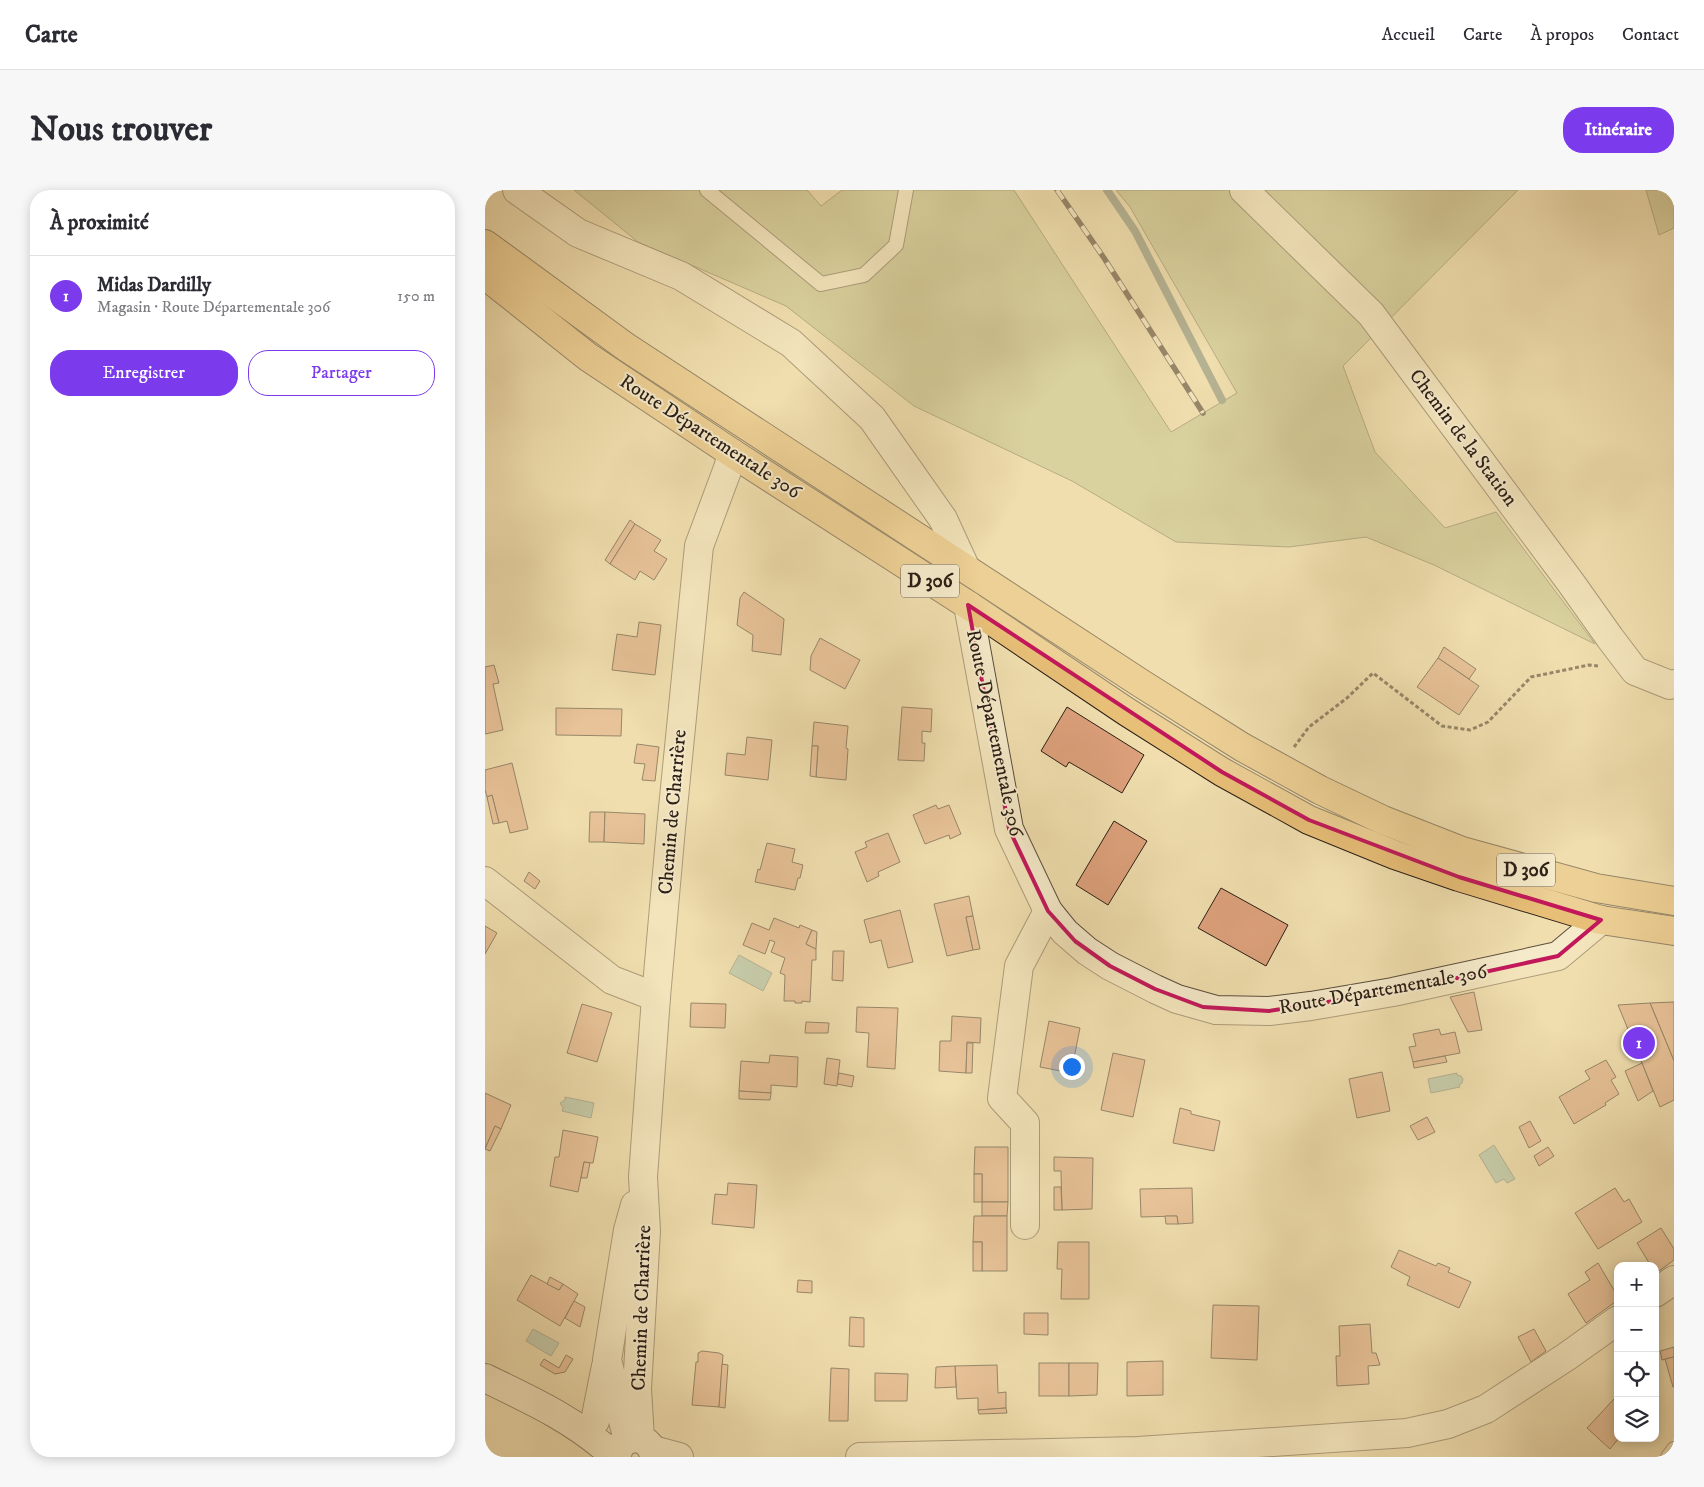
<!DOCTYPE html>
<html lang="fr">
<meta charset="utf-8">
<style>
:root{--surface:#fff;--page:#f7f7f7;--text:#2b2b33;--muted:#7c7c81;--line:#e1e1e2;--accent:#7c3aed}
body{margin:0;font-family:"IM FELL DW Pica",serif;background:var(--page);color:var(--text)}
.controls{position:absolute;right:15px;bottom:15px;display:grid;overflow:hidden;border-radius:10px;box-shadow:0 2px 12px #0003}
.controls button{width:45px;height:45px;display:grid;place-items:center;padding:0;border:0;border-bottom:1px solid var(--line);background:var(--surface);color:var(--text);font:25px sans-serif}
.you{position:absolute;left:586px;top:876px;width:18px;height:18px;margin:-12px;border:4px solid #fff;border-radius:50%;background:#1a73e8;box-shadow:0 0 0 8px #1a73e833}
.badge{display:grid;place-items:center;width:32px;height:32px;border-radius:50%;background:var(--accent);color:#fff;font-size:16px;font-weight:700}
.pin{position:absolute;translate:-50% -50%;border:2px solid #fff;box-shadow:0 1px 5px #0006}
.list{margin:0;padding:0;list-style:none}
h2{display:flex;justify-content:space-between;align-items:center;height:65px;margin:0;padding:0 20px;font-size:21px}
h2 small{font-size:16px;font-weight:400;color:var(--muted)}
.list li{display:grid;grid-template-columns:32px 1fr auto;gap:15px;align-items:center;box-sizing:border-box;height:80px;padding:0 20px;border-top:1px solid var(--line)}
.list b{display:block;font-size:19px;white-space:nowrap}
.list p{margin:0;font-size:16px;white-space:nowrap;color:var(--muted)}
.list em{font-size:16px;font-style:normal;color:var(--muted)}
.actions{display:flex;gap:10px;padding:15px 20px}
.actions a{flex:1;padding:11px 0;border:1px solid var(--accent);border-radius:20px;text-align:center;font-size:18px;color:var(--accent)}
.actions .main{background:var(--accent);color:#fff}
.icon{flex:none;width:28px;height:28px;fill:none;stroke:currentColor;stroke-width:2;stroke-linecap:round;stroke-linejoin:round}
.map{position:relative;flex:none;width:1189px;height:1267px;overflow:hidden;border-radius:20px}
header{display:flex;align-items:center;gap:30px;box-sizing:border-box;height:70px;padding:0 25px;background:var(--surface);border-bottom:1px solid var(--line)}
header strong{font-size:24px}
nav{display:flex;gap:28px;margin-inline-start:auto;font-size:18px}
.intro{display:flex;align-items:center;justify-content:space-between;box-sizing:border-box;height:120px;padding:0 30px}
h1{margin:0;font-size:35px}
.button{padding:12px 22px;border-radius:20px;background:var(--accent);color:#fff;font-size:18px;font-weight:700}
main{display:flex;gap:30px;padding:0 30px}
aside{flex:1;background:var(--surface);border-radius:20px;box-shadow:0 2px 12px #0003}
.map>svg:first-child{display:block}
.green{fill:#bcc189;stroke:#747050}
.water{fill:#9abcab;stroke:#6e7d6f}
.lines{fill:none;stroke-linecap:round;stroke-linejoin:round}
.stream{stroke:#6e7d6f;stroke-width:8}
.building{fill:#dda17c;stroke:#2b1e16}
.lane-casing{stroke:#5c4e3c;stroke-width:16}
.street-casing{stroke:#5c4e3c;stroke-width:30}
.secondary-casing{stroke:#2b1e16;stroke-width:30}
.primary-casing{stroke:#2b1e16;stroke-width:30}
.path{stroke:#2b1e16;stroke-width:3;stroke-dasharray:4 2.5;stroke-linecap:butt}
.lane{stroke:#f5eaca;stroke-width:14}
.street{stroke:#f5eaca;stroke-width:28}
.secondary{stroke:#f5eaca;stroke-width:28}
.primary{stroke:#e8bf77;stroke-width:28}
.rail-casing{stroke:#2b1e16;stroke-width:5.5}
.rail{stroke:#f5eaca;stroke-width:4;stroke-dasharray:11;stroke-linecap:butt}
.marked{fill:none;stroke:#c2185b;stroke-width:4;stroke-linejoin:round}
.labels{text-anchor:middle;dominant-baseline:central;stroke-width:4;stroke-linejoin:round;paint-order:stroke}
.shield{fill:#f5eaca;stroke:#685b4c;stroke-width:1}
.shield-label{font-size:19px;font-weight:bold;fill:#2b1e16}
.street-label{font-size:20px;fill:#2b1e16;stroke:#f5eaca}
</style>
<header>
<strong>Carte</strong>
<nav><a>Accueil</a><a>Carte</a><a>À propos</a><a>Contact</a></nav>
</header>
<div class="intro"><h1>Nous trouver</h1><a class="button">Itinéraire</a></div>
<main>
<aside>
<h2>À proximité<small></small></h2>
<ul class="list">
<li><span class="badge">1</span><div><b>Midas Dardilly</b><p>Magasin · Route Départementale 306</p></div><em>150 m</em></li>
</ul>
<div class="actions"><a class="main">Enregistrer</a><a>Partager</a></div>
</aside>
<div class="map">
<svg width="1189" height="1267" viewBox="0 0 1189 1267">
<rect width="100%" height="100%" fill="#f0deae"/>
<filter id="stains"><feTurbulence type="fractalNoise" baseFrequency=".004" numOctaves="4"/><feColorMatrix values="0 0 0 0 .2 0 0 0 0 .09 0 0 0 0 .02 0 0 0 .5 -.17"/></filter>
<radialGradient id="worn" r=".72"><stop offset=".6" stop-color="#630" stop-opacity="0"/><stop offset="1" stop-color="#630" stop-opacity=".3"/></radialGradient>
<g class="green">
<polygon points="89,0 322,0 336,16 357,0 529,0 686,242 752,203 645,17 631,0 1033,0 858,176 890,262 960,338 1011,322 1110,454 949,375 881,347 804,357 691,352 587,291 429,216 301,116 153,52"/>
<polygon points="1161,0 1189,0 1189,38 1174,45"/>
</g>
<g class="water">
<polygon points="254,765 287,783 278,801 244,783"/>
<polygon points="972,883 972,885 976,886 978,889 977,893 974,895 975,897 946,903 943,889"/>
<polygon points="80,907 109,913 106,928 77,921 78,918 75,913 80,910"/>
<polygon points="1009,955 1030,989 1022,993 1019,989 1011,993 994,965"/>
<polygon points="48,1139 74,1153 66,1166 41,1151"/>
</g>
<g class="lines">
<polyline class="stream" points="622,0 650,41 737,210"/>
</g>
<g class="building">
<polygon points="145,330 150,334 125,374 120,370"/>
<polygon points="150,334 176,350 169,361 182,369 169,390 155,381 150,390 125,374"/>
<polygon points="259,402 299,429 296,465 267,461 268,445 252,435 255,408"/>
<polygon points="154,432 176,435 170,485 127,480 132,444 152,447"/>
<polygon points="335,448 375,470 360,499 325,480 326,466"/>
<polygon points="959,457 991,479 984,489 953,468"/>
<polygon points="953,468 994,496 974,525 932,497"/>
<polygon points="9,475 14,493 8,494 18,540 0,544 0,477"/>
<polygon points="417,517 447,519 446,542 437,541 437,553 440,553 439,571 413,570"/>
<polygon points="582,517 659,565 637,603 584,572 581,577 556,561"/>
<polygon points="71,518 137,519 136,546 71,545"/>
<polygon points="329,532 363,536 361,558 363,559 361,590 331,587 333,556 327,556"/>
<polygon points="262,547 287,550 283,590 240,585 242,563 260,565"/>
<polygon points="152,554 174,557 170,591 157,590 160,574 149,573"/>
<polygon points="327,556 333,556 331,587 325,586"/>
<polygon points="27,573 43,639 25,643 22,631 14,633 7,605 2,607 0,600 0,580"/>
<polygon points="7,605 14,633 8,634 2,607"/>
<polygon points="451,615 453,619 464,615 476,644 465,649 464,645 440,654 428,625"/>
<polygon points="105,622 120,622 119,652 104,652"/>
<polygon points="120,622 160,624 159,654 119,652"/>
<polygon points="629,631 662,651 623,715 591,695"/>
<polygon points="403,643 415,672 393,682 394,686 382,692 370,662 382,657 380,652"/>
<polygon points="282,653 310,659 307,672 318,675 315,688 313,688 310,700 270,692 273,679 275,680"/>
<polygon points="44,682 55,691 50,699 39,691"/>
<polygon points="736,698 803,735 781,776 713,738"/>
<polygon points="484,706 488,726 481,727 488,760 462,766 449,714"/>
<polygon points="415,720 428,772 403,778 396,750 385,753 379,730"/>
<polygon points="488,726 495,759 488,760 481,727"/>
<polygon points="289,728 314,738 315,735 327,740 321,754 331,759 331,770 327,770 325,812 317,811 317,813 310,813 310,811 299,811 300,785 295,783 300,768 286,762 290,752 285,750 280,764 258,755 267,733 284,740"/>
<polygon points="0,736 12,743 0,764"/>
<polygon points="327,740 332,742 331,759 321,754"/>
<polygon points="348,761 359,761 358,791 347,790"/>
<polygon points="989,802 997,840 983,842 965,807"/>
<polygon points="1189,812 1189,871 1165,813"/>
<polygon points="206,813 241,814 240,838 205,837"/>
<polygon points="1165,813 1189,871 1189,910 1175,917 1133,815"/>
<polygon points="97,814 127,823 112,872 82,863"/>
<polygon points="372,817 413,818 410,879 382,877 384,843 371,842"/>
<polygon points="467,826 496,828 495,853 482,852 481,883 454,881 455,851 466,851"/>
<polygon points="564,831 595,838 586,883 555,877"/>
<polygon points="321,832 344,833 343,843 320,843"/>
<polygon points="954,839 956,845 970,842 975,863 928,872 924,857 931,856 928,844"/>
<polygon points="482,853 488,853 487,883 481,883"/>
<polygon points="628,863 660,870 648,927 616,920"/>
<polygon points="285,865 313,867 312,897 286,895 286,903 254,901 256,871 284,873"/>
<polygon points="960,866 962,872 929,878 928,872"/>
<polygon points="342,868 355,870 352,896 339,894"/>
<polygon points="1121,870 1131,887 1126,890 1134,904 1120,913 1121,915 1089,934 1074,907 1105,889 1100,881"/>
<polygon points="1157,873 1168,901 1153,911 1140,881"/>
<polygon points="897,882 905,921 872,928 864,889"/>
<polygon points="354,883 369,886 367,897 352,894"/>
<polygon points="254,901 286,903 285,910 254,909"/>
<polygon points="0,903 26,915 16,939 10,936 0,959"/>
<polygon points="695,918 706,921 706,924 735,931 729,961 688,953"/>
<polygon points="942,927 950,942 933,950 925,936"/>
<polygon points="1045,931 1056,951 1044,958 1034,937"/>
<polygon points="10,936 16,939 5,961 0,959"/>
<polygon points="78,940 113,947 108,973 99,972 93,1002 65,996 70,967 74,967"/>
<polygon points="490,957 523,957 523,1012 497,1012 497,984 489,984"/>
<polygon points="1063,957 1069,966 1054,976 1049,966"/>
<polygon points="569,967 608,968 607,1019 577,1020 576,981 569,981"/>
<polygon points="99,972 105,973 102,988 96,988"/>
<rect x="489" y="984" width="8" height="28"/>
<polygon points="243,993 272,995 269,1038 227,1034 230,1004 242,1005"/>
<polygon points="569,997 576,997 577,1020 569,1020"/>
<polygon points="707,998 708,1033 693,1034 692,1026 656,1027 655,999"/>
<polygon points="1130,998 1139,1012 1144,1009 1157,1032 1113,1059 1090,1023"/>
<polygon points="497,1012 523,1012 522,1026 497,1026"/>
<polygon points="489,1026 522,1026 522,1081 497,1081 497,1052 488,1052"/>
<polygon points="680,1026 692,1026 693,1034 681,1034"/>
<polygon points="1176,1038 1189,1059 1189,1070 1170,1084 1170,1076 1166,1076 1152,1053"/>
<rect x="488" y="1052" width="9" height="29"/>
<polygon points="573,1052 604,1052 604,1109 576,1109 577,1079 572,1079"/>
<polygon points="914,1060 951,1076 953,1073 965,1078 963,1082 986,1092 974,1118 922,1095 925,1087 906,1077"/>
<polygon points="1113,1073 1133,1107 1133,1110 1101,1133 1083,1104 1105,1090 1100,1082"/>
<polygon points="46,1085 74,1100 78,1094 93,1104 75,1136 32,1110"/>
<polygon points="65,1087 78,1094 74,1100 62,1094"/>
<polygon points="313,1090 327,1091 327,1103 312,1102"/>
<polygon points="89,1111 100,1117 95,1137 80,1128"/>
<polygon points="728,1115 774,1116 772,1170 726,1168"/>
<polygon points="539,1123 563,1123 563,1145 539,1144"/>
<polygon points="365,1127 379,1128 379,1157 364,1156"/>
<polygon points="885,1134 887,1163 891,1163 895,1175 883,1176 884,1194 852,1196 851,1166 855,1166 854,1136"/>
<polygon points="1049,1139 1061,1161 1046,1172 1033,1147"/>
<polygon points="1189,1157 1189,1167 1177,1170 1175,1161"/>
<polygon points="217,1161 234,1163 238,1165 234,1217 207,1215 211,1172 213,1172 213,1163"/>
<polygon points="81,1165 88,1169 80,1182 70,1184 55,1175 59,1169 74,1178"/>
<polygon points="1189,1167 1189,1197 1188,1197 1180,1169"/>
<polygon points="678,1171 678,1205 642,1206 642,1172"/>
<rect x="554" y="1173" width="30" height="33"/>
<polygon points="584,1173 613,1173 612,1205 584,1206"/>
<polygon points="237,1174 243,1175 240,1218 234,1217"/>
<polygon points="512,1175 513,1203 521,1202 521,1218 493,1220 493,1208 472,1209 470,1176"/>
<polygon points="470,1176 471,1197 450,1198 451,1177"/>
<polygon points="346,1178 364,1179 363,1231 344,1231"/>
<polygon points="390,1183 423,1184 422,1211 390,1211"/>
<polygon points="1129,1209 1133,1213 1133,1248 1134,1248 1125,1259 1102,1238"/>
<polygon points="521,1218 522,1223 494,1224 493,1220"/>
</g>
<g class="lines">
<g class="lane-casing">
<g id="lane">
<polyline points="222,0 336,94 379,85 411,55 421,0"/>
<polyline points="1183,1267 1189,1259"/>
</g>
</g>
<g class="street-casing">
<g id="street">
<polyline points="32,0 93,43 196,86 306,153 387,228 458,329 481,379"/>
<polyline points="759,0 886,124 1086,393 1125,448 1150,481 1185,495 1189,494"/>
<polyline points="483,415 524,639 563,721 580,742 602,761 625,776 670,799 692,809 731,820 784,821 826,816 908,802 1073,766 1116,730"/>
<polyline points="0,691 127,790 171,807"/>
<polyline points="540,1035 540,933 517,908 534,776 563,721"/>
<polyline points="1170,1103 1189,1090"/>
<polyline points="110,1231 121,1176"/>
<polyline points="155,1248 152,1199 161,1041 158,987 171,807 186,638 214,356 243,278 247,263"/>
<polyline points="143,1250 122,1170 143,1040 150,1015"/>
<polyline points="168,1260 194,1267"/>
<polyline points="375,1267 653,1261 922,1243 963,1234 1001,1219 1081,1167 1133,1130"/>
</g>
</g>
<g class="secondary-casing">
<g id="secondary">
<path d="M 0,1188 C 46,1210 92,1231 130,1267"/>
<path d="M 132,1267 C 133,1242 166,1242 169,1267"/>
</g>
</g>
<g class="primary-casing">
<g id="primary">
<polyline points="0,54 141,157 657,494 757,557 835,600 898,630 977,661 1111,698 1189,711"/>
<polyline points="0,85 103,167 247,263 483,415 642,522 737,582 824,630 910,665 974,687 1116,730 1189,741"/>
</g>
</g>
<polyline class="path" points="809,557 824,537 862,508 888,483 957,536 985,540 1003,532 1046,487 1104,475 1113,476"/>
<use href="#lane" class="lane"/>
<use href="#street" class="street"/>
<use href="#secondary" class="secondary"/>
<use href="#primary" class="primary"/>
<g class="rail-casing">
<polyline id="rail" points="572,0 619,68 718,223"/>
</g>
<use href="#rail" class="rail"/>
</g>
<path d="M0 0H1189V1267H0ZM 483,415 L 737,582 L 824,630 L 974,687 L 1116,730 L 1073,766 L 908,802 L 784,821 L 718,817 L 670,799 L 625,776 L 590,751 L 563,721 L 524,639 Z" fill="#f0deae" fill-opacity=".55" fill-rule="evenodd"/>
<path class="marked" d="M 483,415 L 737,582 L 824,630 L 974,687 L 1116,730 L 1073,766 L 908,802 L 784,821 L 718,817 L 670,799 L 625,776 L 590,751 L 563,721 L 524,639 Z"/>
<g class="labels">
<g class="shield">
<rect x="416" y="374.5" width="58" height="33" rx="4"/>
<rect x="1012" y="663.5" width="58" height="33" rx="4"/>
</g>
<g class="shield-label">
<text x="445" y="391">D 306</text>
<text x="1041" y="680">D 306</text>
</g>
<g class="street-label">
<text transform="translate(225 247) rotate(33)">Route Départementale 306</text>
<text transform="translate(978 248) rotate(53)">Chemin de la Station</text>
<text transform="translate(509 543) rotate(78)">Route Départementale 306</text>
<text transform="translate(188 622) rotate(-85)">Chemin de Charrière</text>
<text transform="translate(898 800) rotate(-10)">Route Départementale 306</text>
<text transform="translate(157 1118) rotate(-88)">Chemin de Charrière</text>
</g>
</g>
<rect width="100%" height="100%" filter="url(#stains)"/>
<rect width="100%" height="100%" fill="url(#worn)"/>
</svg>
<div class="controls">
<button>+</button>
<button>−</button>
<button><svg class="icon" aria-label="locate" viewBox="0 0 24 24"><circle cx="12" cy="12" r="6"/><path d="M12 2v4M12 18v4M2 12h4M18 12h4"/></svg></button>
<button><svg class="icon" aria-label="layers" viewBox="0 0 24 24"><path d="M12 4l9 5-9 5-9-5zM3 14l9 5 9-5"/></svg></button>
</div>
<div class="you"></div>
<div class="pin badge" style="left:1154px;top:853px">1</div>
</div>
</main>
